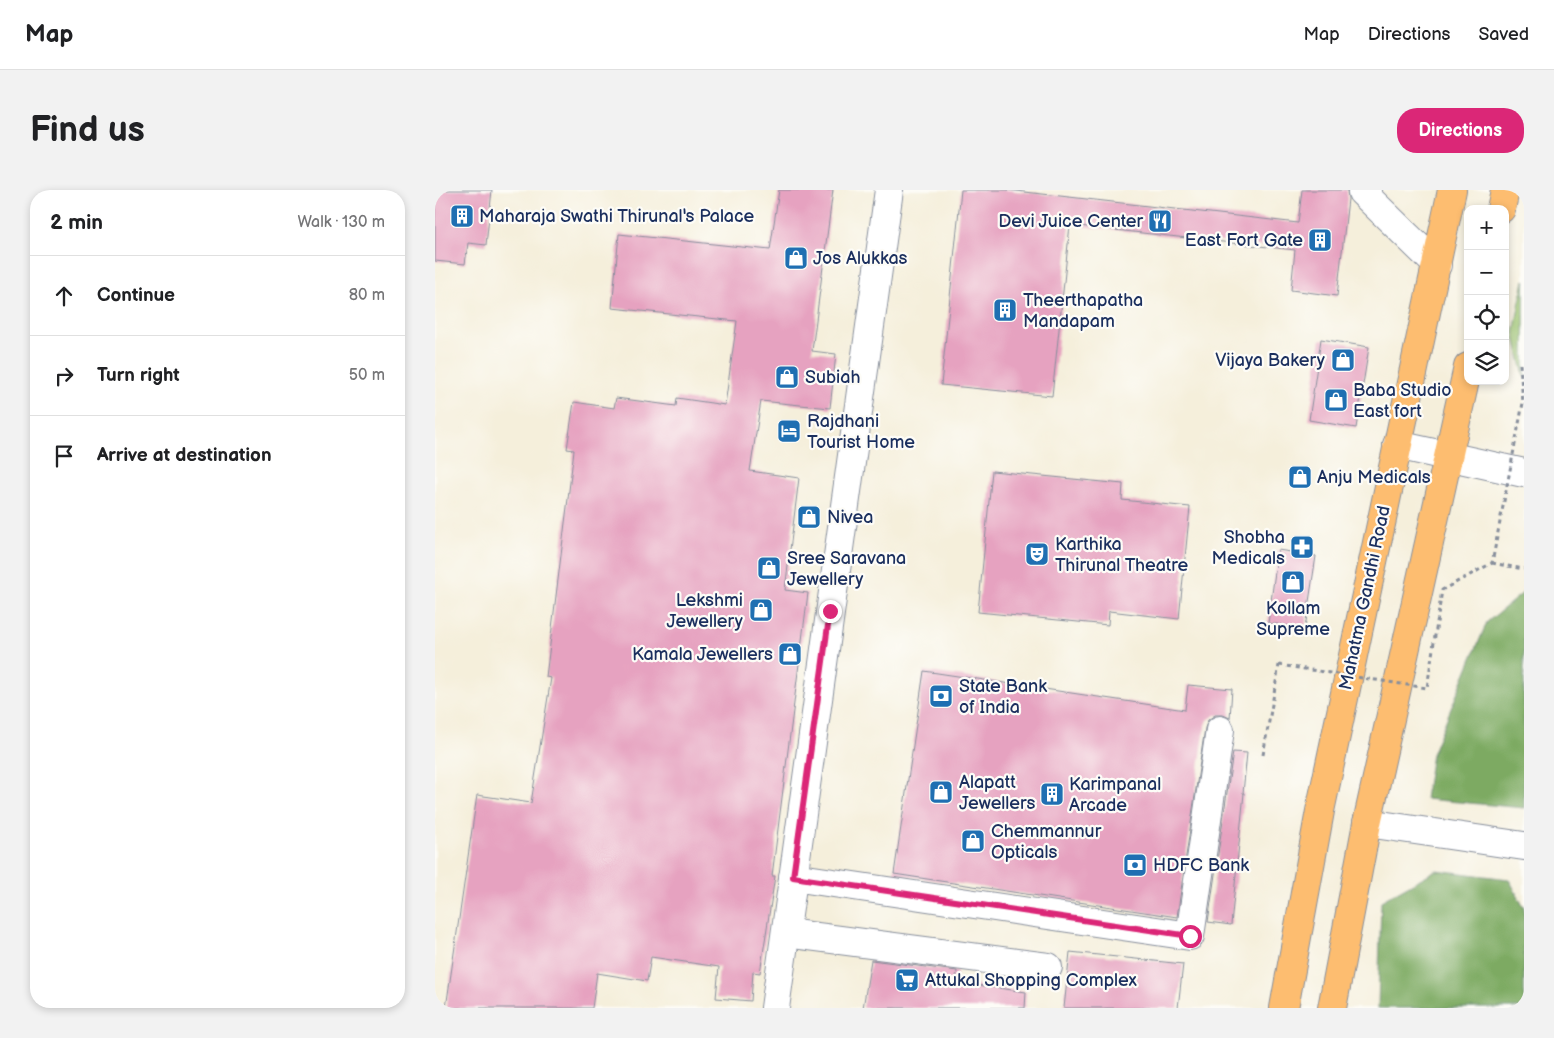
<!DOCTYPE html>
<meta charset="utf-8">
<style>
:root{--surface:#fff;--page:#f2f2f2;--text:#202124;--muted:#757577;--line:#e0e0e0;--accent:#db2777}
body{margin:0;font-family:"Balsamiq Sans",sans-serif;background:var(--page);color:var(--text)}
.controls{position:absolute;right:15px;top:15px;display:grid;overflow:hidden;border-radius:10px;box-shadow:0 2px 8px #0003}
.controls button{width:45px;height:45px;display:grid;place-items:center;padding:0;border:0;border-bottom:1px solid var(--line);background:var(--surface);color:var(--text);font:25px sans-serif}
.stop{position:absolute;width:15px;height:15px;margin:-11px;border:4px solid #db2777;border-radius:50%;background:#fff}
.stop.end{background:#db2777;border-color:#fff;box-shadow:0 1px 5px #0008}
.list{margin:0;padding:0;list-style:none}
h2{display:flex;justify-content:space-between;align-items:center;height:65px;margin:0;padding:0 20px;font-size:21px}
h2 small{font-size:16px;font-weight:400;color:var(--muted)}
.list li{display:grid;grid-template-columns:32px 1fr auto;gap:15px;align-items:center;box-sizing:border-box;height:80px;padding:0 20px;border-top:1px solid var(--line)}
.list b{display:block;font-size:19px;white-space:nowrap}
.list em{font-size:16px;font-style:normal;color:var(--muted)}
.icon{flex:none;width:28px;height:28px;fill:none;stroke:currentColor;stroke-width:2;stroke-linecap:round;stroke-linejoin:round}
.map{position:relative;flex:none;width:1089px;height:818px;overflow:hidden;border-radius:20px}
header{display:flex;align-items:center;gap:30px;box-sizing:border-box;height:70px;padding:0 25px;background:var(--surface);border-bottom:1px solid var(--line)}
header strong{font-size:24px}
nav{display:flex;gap:28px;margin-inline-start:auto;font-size:18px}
.intro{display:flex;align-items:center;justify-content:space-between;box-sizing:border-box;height:120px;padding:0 30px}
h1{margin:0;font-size:35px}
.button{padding:12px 22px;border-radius:20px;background:var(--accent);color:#fff;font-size:18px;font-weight:700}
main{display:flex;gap:30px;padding:0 30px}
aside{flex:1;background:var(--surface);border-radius:20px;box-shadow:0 2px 8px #0003}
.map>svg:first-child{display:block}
.green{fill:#9cc470;stroke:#5c7a67}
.forest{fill:#7daa62;stroke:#4c6c60}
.building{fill:#e6a2c0}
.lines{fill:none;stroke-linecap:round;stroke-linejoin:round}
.minor-casing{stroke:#888f9c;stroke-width:30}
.tertiary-casing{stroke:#888f9c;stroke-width:30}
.primary-casing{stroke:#888f9c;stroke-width:30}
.path{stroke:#888f9c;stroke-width:3;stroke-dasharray:4 4;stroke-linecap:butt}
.minor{stroke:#fff;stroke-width:28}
.tertiary{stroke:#fff;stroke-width:28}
.primary{stroke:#fdbd6f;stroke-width:28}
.path-bridge{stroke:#888f9c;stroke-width:3;stroke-dasharray:4 4;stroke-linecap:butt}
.route{stroke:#db2777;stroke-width:6}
.labels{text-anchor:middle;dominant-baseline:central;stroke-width:4.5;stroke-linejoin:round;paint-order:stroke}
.poi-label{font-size:18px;fill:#1b2f5e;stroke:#fdfcf7;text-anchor:start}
.street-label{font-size:18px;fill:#1b2f5e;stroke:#fdfcf7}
</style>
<header>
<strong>Map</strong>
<nav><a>Map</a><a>Directions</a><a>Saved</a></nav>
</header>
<div class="intro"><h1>Find us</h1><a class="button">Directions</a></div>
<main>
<aside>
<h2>2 min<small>Walk · 130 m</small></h2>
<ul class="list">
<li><svg class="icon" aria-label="ahead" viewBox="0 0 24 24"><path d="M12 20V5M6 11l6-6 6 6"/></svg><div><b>Continue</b></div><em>80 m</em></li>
<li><svg class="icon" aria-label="right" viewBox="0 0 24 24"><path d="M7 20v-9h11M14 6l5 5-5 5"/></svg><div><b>Turn right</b></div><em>50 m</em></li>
<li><svg class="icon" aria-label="arrive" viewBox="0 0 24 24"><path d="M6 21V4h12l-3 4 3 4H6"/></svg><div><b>Arrive at destination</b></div></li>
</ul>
</aside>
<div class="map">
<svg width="1089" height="818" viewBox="0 0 1089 818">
<rect width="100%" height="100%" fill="#fdfcf7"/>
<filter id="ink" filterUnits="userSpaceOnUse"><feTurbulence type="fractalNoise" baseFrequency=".02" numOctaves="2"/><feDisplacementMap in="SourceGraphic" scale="10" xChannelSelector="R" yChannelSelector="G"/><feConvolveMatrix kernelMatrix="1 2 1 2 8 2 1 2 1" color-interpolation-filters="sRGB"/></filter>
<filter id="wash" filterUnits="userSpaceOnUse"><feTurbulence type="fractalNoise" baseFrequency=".0096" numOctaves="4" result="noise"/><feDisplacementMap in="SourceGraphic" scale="20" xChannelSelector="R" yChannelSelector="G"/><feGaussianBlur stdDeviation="1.12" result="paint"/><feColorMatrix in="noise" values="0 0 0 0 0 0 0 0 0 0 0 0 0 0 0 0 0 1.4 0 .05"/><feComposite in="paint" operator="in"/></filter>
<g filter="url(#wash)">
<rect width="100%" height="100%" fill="#f5efdb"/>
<polygon class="green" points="1089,90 1089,187 1079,143"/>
<g class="forest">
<polygon points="1089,402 1089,618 990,609 997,564 1052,432"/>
<polygon points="1001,680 1074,689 1089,718 1089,818 943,818 946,711"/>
</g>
<g id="blocks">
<g class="building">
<polygon points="0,0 57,0 51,55 33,53 30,74 0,71"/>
<polygon points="344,0 398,0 377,161 401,164 395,218 326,211 315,281 364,288 350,400 373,403 337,686 340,686 325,783 318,782 316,811 281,808 284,777 216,767 212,791 162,783 157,818 11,818 42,605 96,613 116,488 111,487 139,260 132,259 139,212 179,218 181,208 241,216 242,208 290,215 302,131 177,118 184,44 335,60"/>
<polygon points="526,0 572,0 863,33 867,0 912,0 913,9 902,106 856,100 860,60 635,35 617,206 506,195"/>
<polygon points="886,149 934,157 921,238 874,230"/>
<polygon points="557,281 688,294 687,310 755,317 744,429 674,421 673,435 543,422"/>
<polygon points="843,360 881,366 870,438 833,433"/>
<polygon points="489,481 750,520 753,495 797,499 795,528 788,525 780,525 773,530 770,538 742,727 459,684"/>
<polygon points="798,562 812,563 808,603 809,603 796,735 773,732"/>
<polygon points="635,762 748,774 743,818 629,818"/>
<polygon points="436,770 522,781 521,792 591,802 590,818 428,818"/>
</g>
</g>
</g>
<g filter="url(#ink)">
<use href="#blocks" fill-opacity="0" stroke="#888f9c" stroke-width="1"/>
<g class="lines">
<g class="minor-casing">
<g id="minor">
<polyline points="932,633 1089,656"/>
<polyline points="358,687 755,746 785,540"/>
<polyline points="351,743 613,777"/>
</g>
</g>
<g class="tertiary-casing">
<g id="tertiary">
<polyline points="933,0 927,2 1002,75"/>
<polyline points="962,255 1089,283"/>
<polyline points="340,818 454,0"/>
</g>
</g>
<g class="primary-casing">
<g id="primary">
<polyline points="1066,19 1070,0"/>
<polyline points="849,818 885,621 1017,0"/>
<polyline points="897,818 932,633 1033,177"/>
</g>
</g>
<g class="path">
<polyline points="1085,174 1088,213"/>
<polyline points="1057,373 1089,379"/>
<polyline points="828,565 844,475"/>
</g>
<use href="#minor" class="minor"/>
<use href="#tertiary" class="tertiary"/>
<use href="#primary" class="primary"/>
<polyline class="path-bridge" points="844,475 992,498 1007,400 1057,373 1088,213"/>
</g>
</g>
<g class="lines" filter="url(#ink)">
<polyline class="route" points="395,421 358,687 755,746"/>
</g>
<defs>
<g id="building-square" transform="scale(1.25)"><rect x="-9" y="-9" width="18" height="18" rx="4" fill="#1f6fb2" stroke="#fdfcf7"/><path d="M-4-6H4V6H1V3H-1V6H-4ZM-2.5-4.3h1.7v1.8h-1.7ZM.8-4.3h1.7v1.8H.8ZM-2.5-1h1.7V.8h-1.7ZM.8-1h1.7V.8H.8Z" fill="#fff"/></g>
<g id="restaurant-square" transform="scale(1.25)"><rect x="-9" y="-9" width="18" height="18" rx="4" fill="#1f6fb2" stroke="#fdfcf7"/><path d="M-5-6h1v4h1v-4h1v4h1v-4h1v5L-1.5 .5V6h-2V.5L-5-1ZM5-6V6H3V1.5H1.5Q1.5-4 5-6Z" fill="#fff"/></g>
<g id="shop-square" transform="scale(1.25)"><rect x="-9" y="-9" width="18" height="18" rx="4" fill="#1f6fb2" stroke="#fdfcf7"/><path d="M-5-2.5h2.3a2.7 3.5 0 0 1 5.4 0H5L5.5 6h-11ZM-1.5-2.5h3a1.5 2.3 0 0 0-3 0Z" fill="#fff"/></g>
<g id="hotel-square" transform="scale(1.25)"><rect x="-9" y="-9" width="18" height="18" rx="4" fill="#1f6fb2" stroke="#fdfcf7"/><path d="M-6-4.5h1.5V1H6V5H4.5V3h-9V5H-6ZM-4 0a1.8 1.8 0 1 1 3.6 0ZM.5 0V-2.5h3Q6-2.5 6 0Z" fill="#fff"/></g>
<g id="pharmacy-square" transform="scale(1.25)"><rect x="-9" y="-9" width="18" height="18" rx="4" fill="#1f6fb2" stroke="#fdfcf7"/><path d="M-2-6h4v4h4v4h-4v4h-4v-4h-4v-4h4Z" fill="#fff"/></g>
<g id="theatre-square" transform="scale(1.25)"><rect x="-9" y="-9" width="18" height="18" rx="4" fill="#1f6fb2" stroke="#fdfcf7"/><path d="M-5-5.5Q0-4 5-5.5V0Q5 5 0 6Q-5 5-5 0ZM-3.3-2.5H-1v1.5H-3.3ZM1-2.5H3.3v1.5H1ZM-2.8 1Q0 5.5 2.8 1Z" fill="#fff"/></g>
<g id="bank-square" transform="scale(1.25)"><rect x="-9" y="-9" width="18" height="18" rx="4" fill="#1f6fb2" stroke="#fdfcf7"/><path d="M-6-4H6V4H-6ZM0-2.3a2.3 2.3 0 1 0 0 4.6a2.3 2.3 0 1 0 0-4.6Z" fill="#fff"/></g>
<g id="supermarket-square" transform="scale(1.25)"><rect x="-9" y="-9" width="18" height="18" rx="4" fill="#1f6fb2" stroke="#fdfcf7"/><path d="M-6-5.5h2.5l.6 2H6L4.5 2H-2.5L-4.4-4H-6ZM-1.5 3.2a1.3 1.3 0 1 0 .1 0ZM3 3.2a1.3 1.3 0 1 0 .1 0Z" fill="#fff"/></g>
</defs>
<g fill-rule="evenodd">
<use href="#building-square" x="27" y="26"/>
<use href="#restaurant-square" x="725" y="31"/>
<use href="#building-square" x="885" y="50"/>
<use href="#shop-square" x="361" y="68"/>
<use href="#building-square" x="570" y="120"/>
<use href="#shop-square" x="908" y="170"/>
<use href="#shop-square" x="352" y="187"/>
<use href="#shop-square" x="901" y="210"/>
<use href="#hotel-square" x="354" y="241"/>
<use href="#shop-square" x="865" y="287"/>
<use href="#shop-square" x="374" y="327"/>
<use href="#pharmacy-square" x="867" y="357"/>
<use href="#theatre-square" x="602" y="364"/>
<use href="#shop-square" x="334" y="378"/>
<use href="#shop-square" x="858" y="392"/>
<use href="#shop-square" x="326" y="420"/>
<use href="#shop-square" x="355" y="464"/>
<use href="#bank-square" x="506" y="506"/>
<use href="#shop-square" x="506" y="602"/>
<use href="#building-square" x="617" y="604"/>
<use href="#shop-square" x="538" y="651"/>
<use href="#bank-square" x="700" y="675"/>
<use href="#supermarket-square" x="472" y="790"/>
</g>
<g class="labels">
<g class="poi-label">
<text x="44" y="26">Maharaja Swathi Thirunal's Palace</text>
<text x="708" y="31" text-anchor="end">Devi Juice Center</text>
<text x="868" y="50" text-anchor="end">East Fort Gate</text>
<text x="378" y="68">Jos Alukkas</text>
<text x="588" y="110">Theerthapatha<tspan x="588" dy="21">Mandapam</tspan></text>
<text x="890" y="170" text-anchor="end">Vijaya Bakery</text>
<text x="370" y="187">Subiah</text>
<text x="918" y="200">Baba Studio<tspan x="918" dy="21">East fort</tspan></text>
<text x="372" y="231">Rajdhani<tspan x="372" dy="21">Tourist Home</tspan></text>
<text x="882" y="287">Anju Medicals</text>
<text x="392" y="327">Nivea</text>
<text x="850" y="347" text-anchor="end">Shobha<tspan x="850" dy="21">Medicals</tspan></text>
<text x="620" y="354">Karthika<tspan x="620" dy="21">Thirunal Theatre</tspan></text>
<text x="352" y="368">Sree Saravana<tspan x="352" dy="21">Jewellery</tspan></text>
<text x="308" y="410" text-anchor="end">Lekshmi<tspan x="308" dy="21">Jewellery</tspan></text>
<text x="858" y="418" text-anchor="middle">Kollam<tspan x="858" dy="21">Supreme</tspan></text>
<text x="338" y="464" text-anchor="end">Kamala Jewellers</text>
<text x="524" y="496">State Bank<tspan x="524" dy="21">of India</tspan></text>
<text x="524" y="592">Alapatt<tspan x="524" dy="21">Jewellers</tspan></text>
<text x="634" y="594">Karimpanal<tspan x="634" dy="21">Arcade</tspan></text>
<text x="556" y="641">Chemmannur<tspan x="556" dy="21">Opticals</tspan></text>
<text x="718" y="675">HDFC Bank</text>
<text x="490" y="790">Attukal Shopping Complex</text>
</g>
<g class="street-label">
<text transform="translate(930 408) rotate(-78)">Mahatma Gandhi Road</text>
</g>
</g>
</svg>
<div class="controls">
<button>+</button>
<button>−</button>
<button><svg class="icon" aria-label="locate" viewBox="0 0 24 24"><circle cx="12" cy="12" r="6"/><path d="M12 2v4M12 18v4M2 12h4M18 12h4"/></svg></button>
<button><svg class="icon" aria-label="layers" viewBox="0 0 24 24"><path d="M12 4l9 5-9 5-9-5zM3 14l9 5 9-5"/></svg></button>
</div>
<div class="stop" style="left:755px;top:746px"></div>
<div class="stop end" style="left:395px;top:421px"></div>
</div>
</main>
